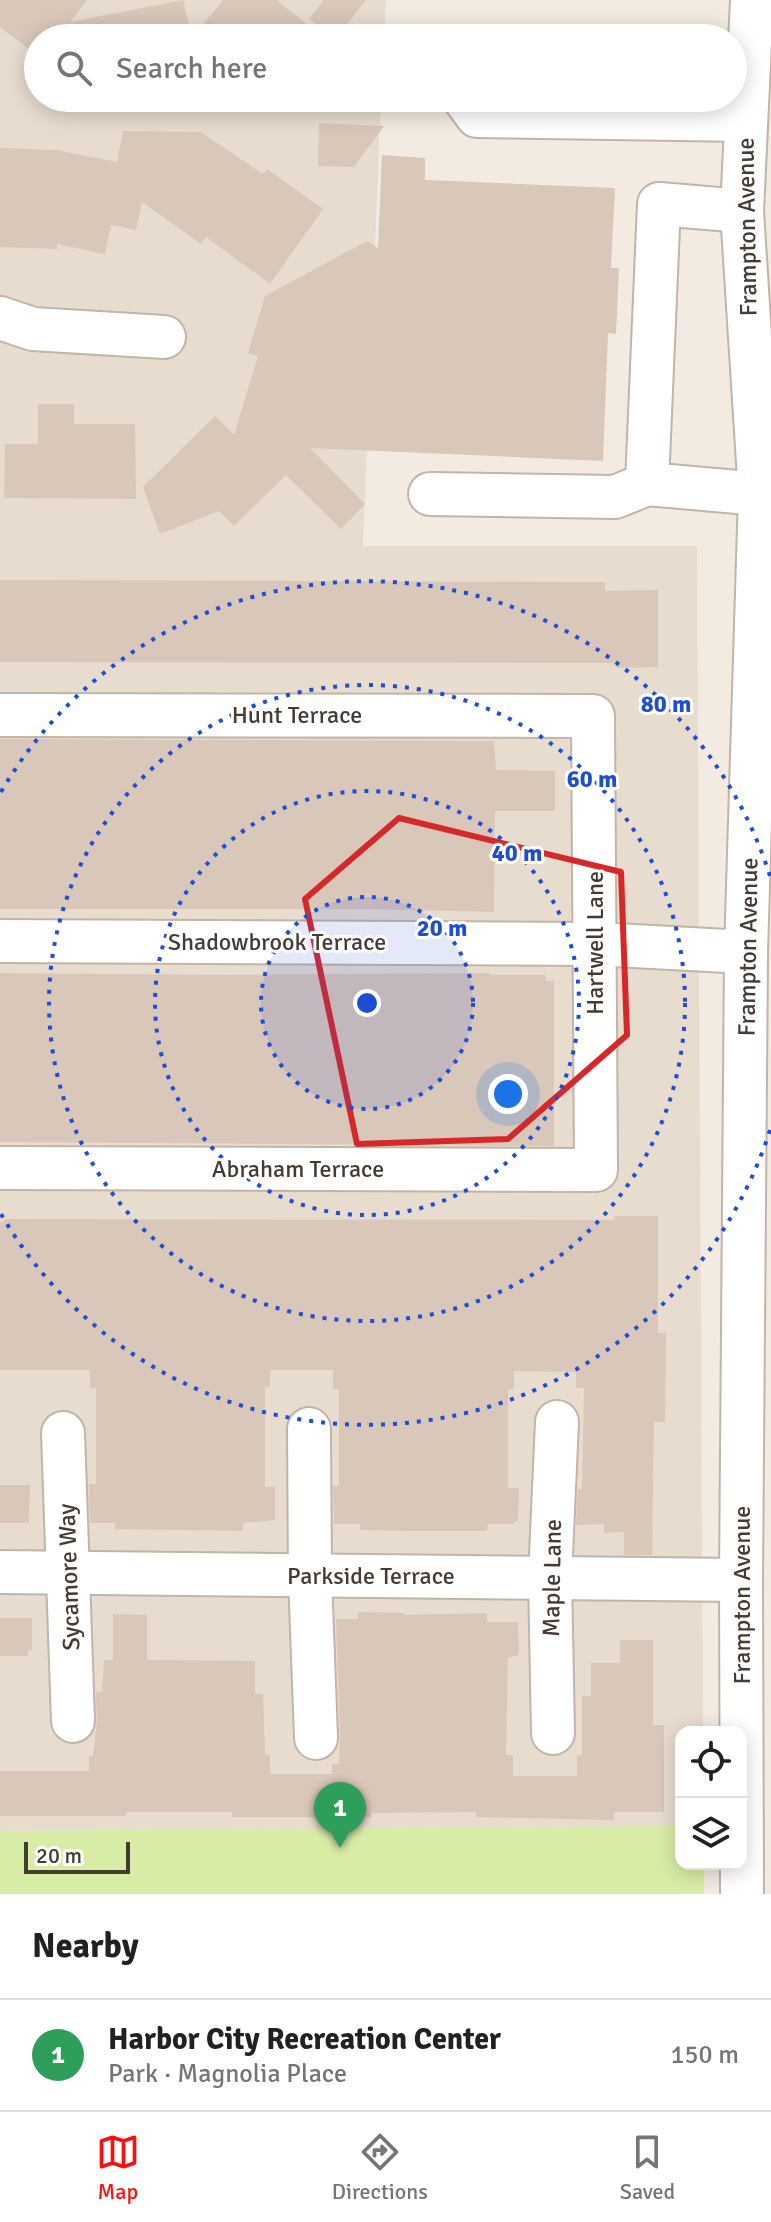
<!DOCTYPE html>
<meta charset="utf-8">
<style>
:root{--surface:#fff;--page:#f6f6f6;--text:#202124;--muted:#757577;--line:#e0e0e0;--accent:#ff0d0c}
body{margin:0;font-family:Signika,sans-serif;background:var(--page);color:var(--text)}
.controls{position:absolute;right:24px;bottom:24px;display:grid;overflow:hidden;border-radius:16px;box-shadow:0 4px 20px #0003}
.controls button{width:72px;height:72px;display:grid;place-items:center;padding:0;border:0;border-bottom:2px solid var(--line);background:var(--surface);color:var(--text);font:40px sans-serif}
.scale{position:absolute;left:24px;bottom:20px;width:106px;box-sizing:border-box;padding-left:8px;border:4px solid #453b32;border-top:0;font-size:22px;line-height:28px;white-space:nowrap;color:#453b32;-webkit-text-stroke:6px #fff;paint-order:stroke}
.you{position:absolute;left:508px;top:1094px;width:28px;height:28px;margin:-20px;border:6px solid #fff;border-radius:50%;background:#1a73e8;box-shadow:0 0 0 12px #1a73e833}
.badge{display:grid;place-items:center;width:52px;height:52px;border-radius:50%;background:var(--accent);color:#fff;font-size:26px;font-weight:700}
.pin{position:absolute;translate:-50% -66px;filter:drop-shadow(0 2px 4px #0008)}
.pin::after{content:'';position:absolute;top:42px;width:28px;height:24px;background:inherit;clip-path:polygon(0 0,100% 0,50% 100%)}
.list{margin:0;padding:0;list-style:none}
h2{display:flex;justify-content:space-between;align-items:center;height:104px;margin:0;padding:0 32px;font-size:34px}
h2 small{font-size:26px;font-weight:400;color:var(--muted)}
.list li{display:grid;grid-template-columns:52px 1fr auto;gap:24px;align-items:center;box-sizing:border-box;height:112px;padding:0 32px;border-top:2px solid var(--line)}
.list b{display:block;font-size:30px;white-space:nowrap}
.list p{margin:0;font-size:26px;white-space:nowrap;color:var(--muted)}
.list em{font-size:26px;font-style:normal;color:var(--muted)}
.icon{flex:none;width:44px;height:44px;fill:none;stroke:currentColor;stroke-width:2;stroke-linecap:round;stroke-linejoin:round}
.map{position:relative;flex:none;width:771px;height:1894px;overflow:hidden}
.search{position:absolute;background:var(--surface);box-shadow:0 4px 20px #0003;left:24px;right:24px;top:24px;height:88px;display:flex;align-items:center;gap:20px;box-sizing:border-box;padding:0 28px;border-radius:44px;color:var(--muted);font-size:30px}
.sheet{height:216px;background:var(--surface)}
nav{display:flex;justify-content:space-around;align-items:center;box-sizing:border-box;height:112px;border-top:2px solid var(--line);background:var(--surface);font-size:22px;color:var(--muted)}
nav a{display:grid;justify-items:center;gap:4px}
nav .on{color:var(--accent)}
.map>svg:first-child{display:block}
.residential{fill:#e8dccf}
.green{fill:#d7eda5}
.building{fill:#d9c7b9}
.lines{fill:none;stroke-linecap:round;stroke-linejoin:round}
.minor-casing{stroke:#c2b4a6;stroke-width:46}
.minor{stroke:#fff;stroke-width:42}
.marked{fill:none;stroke:#d62828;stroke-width:6;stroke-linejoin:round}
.ring{fill:none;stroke:#1d4ed8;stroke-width:4;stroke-dasharray:4 8}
.labels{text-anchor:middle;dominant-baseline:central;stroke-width:6;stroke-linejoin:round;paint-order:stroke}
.street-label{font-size:24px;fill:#453b32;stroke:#fff}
.centre{fill:#1d4ed8;stroke:#fff;stroke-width:4}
.ring-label{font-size:24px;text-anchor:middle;font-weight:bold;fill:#1d4ed8;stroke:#fff;stroke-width:6;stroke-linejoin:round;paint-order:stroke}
</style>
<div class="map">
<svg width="771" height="1894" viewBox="0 0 771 1894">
<rect width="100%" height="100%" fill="#f3ebe1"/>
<polygon class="residential" points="0,0 386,0 384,38 38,38 38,98 381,98 363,546 697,546 703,1732 681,1732 681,1826 0,1831"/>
<polygon class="green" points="681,1826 681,1864 704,1864 704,1894 0,1894 0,1831"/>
<g class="building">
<polygon points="0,0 87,0 70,22 183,0 192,38 38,38 38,56 0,27"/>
<polygon points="223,0 277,0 323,38 192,38"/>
<polygon points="324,0 366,0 336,38 309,19"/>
<polygon points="319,123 384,126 354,167 318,166"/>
<polygon points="123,131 201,132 263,174 267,169 323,209 270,284 206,237 201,244 142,202 136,230 111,225 105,254 57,244 57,249 0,247 0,148 56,150 117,162"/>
<polygon points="382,155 425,158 425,180 615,188 611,268 619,268 616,334 608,333 603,461 310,448 365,504 341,529 286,475 234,526 219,511 160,534 143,487 215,416 234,435 258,356 248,353 265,296 367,241 378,248"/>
<polygon points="38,404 74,404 74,424 135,424 136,499 4,498 5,444 38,444"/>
<polygon points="0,580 605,582 605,591 658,590 658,667 616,668 615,663 0,662"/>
<polygon points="0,739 494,741 496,770 555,771 555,811 495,811 494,912 374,909 0,909"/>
<polygon points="0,973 227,975 490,973 490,975 546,975 546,981 554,981 554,1146 0,1142"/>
<polygon points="615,1216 658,1216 658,1333 666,1333 665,1422 654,1422 652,1555 624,1555 624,1532 604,1533 604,1524 576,1525 578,1489 582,1489 584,1388 576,1388 576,1372 514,1371 514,1389 508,1389 508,1488 519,1488 518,1521 514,1521 514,1524 488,1524 487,1531 405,1531 360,1530 360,1524 334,1524 333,1486 339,1486 339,1389 333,1389 333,1370 270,1370 270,1387 265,1387 265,1487 275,1487 275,1520 243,1523 243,1531 115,1529 115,1523 90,1523 89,1484 96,1484 96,1388 90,1388 90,1370 0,1370 0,1222 4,1222 4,1219 614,1220"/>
<polygon points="0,1485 30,1485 29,1523 0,1523"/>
<polygon points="358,1612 404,1613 404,1615 487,1613 487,1622 518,1622 519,1655 508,1658 506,1755 513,1755 513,1776 577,1776 577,1755 582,1755 582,1696 591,1696 591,1663 620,1663 620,1640 653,1640 653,1725 664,1725 664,1812 614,1812 614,1820 476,1817 476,1812 371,1813 371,1817 232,1817 232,1812 126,1812 126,1816 0,1816 0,1771 89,1771 89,1756 93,1756 97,1721 96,1692 102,1692 104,1660 113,1660 113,1614 147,1615 147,1660 255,1661 255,1694 263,1694 265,1755 270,1755 270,1774 332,1774 332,1764 339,1764 340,1737 336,1619 358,1619"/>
<polygon points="0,1618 32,1618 32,1650 28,1650 28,1656 0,1656"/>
</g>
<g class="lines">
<g class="minor-casing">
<g id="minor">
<polyline points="464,98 477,116 745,120"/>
<polyline points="742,211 659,204 647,484 760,494"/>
<polyline points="0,318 33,329 164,337"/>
<polyline points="430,494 615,497 647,484"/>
<polyline points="0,715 593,716 596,1170 0,1168"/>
<polyline points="0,941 596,944 746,952"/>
<polyline points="309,1429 310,1576 316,1738"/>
<polyline points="63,1433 73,1721"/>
<polyline points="0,1572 741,1580"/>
<polyline points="553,1733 550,1577 557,1422"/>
<polyline points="742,1894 741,1580 746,952 760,494 742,211 752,0"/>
</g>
</g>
<use href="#minor" class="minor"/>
</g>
<path class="marked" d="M 399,818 L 621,872 L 627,1035 L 508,1139 L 357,1144 L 305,899 Z"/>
<circle cx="367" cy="1003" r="106" fill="#1d4ed8" fill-opacity=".12"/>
<g class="ring">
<circle cx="367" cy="1003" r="106"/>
<circle cx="367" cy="1003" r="212"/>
<circle cx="367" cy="1003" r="318"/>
<path d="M770 1130A423 423 0 0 1 1 1214M1 792A423 423 0 0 1 770 876"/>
</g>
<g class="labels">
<g class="street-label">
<text transform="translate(747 227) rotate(-91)">Frampton Avenue</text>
<text x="297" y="715">Hunt Terrace</text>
<text x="277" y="942">Shadowbrook Terrace</text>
<text transform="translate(595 943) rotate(-90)">Hartwell Lane</text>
<text transform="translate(748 947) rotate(-89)">Frampton Avenue</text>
<text x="298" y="1169">Abraham Terrace</text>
<text x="371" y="1576">Parkside Terrace</text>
<text transform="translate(69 1577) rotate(-92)">Sycamore Way</text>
<text transform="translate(552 1578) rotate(-89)">Maple Lane</text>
<text transform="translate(742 1595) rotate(-90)">Frampton Avenue</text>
</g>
</g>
<circle cx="367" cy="1003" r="12" class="centre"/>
<g class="ring-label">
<text x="666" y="712">80 m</text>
<text x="592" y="787">60 m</text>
<text x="517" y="861">40 m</text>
<text x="442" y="936">20 m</text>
</g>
</svg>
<div class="controls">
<button><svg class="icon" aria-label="locate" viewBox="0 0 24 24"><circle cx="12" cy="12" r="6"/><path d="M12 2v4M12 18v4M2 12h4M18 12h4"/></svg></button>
<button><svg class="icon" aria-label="layers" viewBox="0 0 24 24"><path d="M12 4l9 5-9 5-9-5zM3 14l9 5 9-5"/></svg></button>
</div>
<div class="scale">20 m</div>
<div class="you"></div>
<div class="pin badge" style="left:340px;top:1848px;background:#2e9e5b">1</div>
<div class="search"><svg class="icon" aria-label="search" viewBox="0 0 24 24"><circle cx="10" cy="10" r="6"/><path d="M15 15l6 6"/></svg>Search here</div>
</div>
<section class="sheet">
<h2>Nearby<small></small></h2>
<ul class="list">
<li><span class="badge" style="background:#2e9e5b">1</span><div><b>Harbor City Recreation Center</b><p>Park · Magnolia Place</p></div><em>150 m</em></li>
</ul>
</section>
<nav>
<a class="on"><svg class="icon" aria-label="map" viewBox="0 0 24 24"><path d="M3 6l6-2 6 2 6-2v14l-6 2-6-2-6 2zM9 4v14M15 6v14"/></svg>Map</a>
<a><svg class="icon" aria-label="directions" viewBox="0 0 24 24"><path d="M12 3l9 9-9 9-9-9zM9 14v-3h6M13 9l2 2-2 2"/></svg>Directions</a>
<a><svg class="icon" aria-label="saved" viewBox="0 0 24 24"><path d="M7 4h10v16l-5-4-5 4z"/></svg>Saved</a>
</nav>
